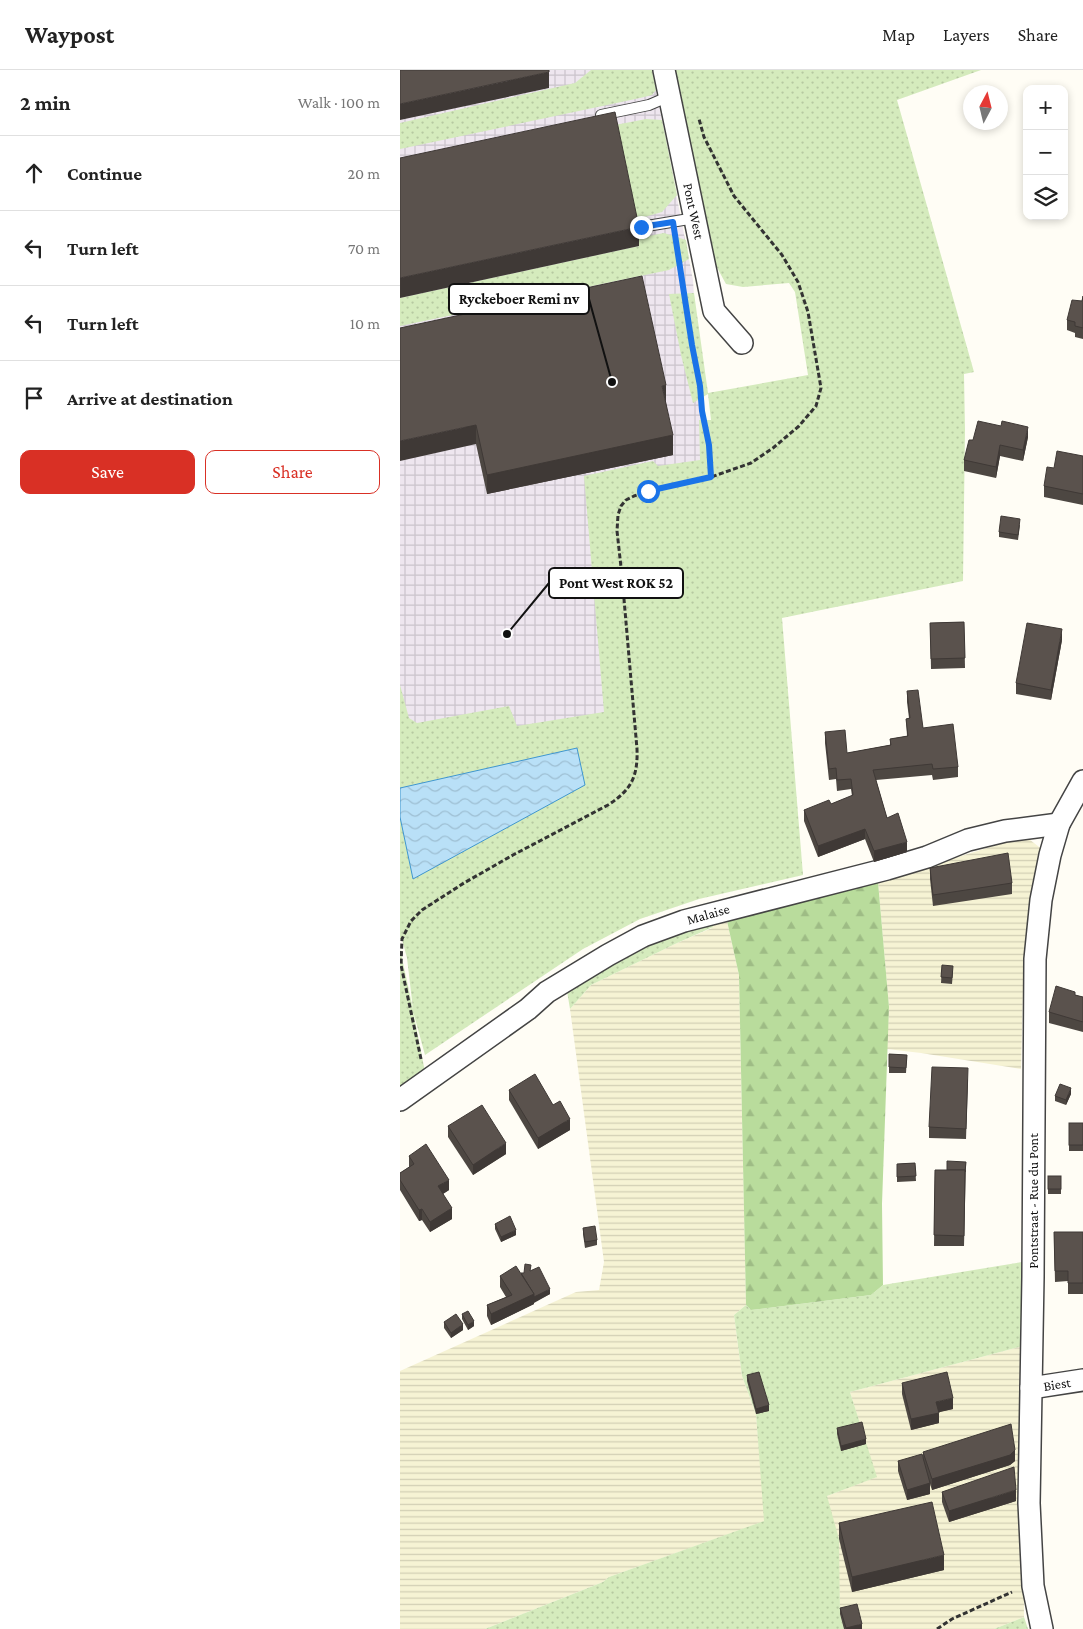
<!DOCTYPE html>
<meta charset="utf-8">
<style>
:root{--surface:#fff;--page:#f2f2f2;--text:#222;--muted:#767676;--line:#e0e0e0;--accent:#d93025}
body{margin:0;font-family:"Crimson Pro",serif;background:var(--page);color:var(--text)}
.controls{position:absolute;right:15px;top:15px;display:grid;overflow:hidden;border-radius:10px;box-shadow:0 2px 8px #0003}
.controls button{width:45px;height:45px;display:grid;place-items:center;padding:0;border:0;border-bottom:1px solid var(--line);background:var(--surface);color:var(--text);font:25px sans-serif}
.compass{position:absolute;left:563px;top:15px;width:45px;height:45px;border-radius:50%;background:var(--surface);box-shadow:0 2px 8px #0003;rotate:7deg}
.stop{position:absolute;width:15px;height:15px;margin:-11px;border:4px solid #1a73e8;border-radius:50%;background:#fff}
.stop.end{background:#1a73e8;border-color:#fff;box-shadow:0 1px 5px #0008}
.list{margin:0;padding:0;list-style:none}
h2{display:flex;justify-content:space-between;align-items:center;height:65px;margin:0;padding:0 20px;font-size:21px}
h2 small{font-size:16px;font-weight:400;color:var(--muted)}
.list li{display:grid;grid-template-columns:32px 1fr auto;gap:15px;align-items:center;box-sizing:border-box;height:75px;padding:0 20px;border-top:1px solid var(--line)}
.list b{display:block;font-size:19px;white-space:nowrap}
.list em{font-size:16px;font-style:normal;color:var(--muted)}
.actions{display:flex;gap:10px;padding:15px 20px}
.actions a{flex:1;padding:11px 0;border:1px solid var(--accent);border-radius:10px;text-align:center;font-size:18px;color:var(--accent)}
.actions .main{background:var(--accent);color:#fff}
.icon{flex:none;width:28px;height:28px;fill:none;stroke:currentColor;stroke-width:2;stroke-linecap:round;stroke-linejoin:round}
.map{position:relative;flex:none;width:683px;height:1559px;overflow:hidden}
header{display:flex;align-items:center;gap:30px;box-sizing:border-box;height:70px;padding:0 25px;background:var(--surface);border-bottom:1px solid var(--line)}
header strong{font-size:24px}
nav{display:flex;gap:28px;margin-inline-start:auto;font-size:18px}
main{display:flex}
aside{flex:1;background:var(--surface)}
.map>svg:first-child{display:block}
.industrial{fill:url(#industrial-grid)}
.farmland{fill:url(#farmland-rules)}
.grass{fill:url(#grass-dots)}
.forest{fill:url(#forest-firs)}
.water{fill:url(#water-waves);stroke:#3f96cf}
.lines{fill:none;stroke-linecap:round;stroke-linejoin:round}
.lane-casing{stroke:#444;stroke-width:12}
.street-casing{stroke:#444;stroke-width:24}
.path{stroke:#333;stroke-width:3;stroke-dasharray:5 2.5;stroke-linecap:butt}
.lane{stroke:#fff;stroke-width:10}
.street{stroke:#fff;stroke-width:21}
.wall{fill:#4d4742}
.shaded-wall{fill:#3f3936}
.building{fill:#5a524d;stroke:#3f3936}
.route{stroke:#1a73e8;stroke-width:6}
.labels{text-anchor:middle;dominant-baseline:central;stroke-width:5;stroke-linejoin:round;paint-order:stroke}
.street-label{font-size:14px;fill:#111;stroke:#fff}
.leader{fill:none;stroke:#111;stroke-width:2}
.callout-dot{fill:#111;stroke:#fff;stroke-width:2}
.callout{fill:#fff;stroke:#111;stroke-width:2}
.callout-label{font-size:15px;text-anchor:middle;font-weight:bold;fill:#111}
</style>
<header>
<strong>Waypost</strong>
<nav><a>Map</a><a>Layers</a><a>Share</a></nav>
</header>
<main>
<aside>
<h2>2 min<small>Walk · 100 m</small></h2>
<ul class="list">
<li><svg class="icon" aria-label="ahead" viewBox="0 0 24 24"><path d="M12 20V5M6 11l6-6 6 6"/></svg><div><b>Continue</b></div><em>20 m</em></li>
<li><svg class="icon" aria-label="left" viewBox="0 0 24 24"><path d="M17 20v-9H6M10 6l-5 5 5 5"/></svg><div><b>Turn left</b></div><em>70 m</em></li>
<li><svg class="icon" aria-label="left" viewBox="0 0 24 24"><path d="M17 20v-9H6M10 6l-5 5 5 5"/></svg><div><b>Turn left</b></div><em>10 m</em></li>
<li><svg class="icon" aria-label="arrive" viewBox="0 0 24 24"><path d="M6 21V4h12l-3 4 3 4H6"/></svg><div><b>Arrive at destination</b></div></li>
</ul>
<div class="actions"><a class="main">Save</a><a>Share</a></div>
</aside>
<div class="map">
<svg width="683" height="1559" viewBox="0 0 683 1559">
<defs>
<pattern id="industrial-grid" width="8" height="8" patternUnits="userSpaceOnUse" patternTransform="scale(1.25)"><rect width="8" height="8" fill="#eee6ef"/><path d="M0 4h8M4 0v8" fill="none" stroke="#cbc4cc"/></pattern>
<pattern id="farmland-rules" width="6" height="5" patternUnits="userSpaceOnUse" patternTransform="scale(1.25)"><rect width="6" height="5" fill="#f6f3d4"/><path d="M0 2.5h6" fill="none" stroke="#d2cfb5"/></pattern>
<pattern id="grass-dots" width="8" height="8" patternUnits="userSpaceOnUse" patternTransform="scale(1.25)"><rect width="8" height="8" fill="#d5ebbd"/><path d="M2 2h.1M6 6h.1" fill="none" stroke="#b6c8a1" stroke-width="1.8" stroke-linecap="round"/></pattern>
<pattern id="forest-firs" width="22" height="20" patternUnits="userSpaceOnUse" patternTransform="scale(1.25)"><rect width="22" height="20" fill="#b9dc9c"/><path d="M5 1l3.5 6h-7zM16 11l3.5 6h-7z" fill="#9ebc85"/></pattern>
<pattern id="water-waves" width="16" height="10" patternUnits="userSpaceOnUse" patternTransform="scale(1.25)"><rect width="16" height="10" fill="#b9e0f7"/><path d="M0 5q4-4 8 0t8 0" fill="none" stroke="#9ebfd3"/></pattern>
</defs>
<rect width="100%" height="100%" fill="#fffdf5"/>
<polygon class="industrial" points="0,0 252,0 293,210 305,396 226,707 0,838"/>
<g class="farmland">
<polygon points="625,766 643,780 626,912 623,917 621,999 521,983 487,979 489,937 478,812"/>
<polygon points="310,850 327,851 339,905 346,1235 334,1245 342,1306 356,1344 365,1451 209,1507 203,1512 85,1559 0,1559 0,1301 176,1222 199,1220 204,1192 170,939 191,915 275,874 312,858"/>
<polygon points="623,1276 624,1547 594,1559 444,1559 440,1544 439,1512 427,1426 476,1407 450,1322"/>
</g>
<g class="grass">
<polygon points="191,0 252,0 256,20 252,25 240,28 0,79 0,53 175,13"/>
<polygon points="275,0 581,0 497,30 574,302 564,304 565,360 563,511 382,548 403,805 299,829 240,849 183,879 25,985 13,941 27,1012 0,1029 0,879 13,939 7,888 2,869 0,869 0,615 9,648 17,653 109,636 117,656 204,642 184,406 253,391 258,396 300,390 299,350 311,350 308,324 293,333 281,285 269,224 294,223 308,323 408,305 395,222 389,213 343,217 326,214 308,181"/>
<polygon points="246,49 262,50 277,125 262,142 234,150 205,57"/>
<polygon points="264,163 286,170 289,189 269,200 0,256 0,228 239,176 238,168"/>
<polygon points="310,850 313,857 275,874 191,915 170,939 167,921 191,901"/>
<polygon points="622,1192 623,1276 450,1322 477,1407 427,1426 439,1469 440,1544 444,1559 85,1559 203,1512 209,1507 364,1451 356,1344 342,1306 334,1245 346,1235 351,1240 471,1225 483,1215"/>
<polygon points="624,1547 628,1559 594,1559"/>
</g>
<polygon class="forest" points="478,812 489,937 482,1134 483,1215 471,1225 351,1240 346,1235 339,905 327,851"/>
<polygon class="water" points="177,678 185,715 13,809 0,747 0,718"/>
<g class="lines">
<g class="lane-casing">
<g id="lane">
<polyline points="201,45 249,35 270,26"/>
<polyline points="241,157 295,148"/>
</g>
</g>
<g class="street-casing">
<g id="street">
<polyline points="264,0 314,241 342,273"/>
<polyline points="0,1030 128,939 147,922 208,885 243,866 284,851 487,799 527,787 568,770 605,761 659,754"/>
<polyline points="631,1318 683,1310"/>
<polyline points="642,1559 633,1516 629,1433 633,1207 635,889 641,830 650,785 659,754 683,711"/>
</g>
</g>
<g class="path">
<polyline points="282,205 292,275 300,316 302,341 309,375 311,407"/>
<path d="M 21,989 L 1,895 L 2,869 L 11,851 L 22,840 L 64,813 L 113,785 L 208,735 C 231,720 238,707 237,679 L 222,506 L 217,461 L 218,445 L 221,436 L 226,430 L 234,426 L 248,421 L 311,407 L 351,393 L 373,378 L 399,356 L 416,336 L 421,318 L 408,242 L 398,212 L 382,185 L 334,126 L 304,67 L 299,49"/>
<polyline points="537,1559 552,1549 612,1522"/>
</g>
<use href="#lane" class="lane"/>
<use href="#street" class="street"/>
</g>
<g class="wall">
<polygon points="683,226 683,269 675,267 675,263 667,260 667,250 682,231"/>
<polygon points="0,258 266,333 273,385 87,424 76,374"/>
<polygon points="628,367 623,391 600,386 596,408 564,401 564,390 573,370"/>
<polygon points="683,386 683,435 644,427 644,416 654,398"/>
<polygon points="620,455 618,470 599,467 599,462"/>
<polygon points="564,552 565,598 531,599 530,553"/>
<polygon points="662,570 651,630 616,624 616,613"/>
<polygon points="507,621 523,658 558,697 558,707 533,710 532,705 476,710 487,748 507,782 474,792 465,769 418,787 404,751 404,740 431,734 452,726 451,719 437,721 436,709 429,710 425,673 425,662 447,683 490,675 490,669 507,666 506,649 509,648 507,632"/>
<polygon points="530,798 612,813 612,824 533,836 530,809"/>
<polygon points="542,895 553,901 552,914 541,913"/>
<polygon points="675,925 683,927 683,962 649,953 649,942"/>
<polygon points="489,984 507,985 506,1003 489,1003"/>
<polygon points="568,1009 566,1069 529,1068 529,1057"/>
<polygon points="109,1020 153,1035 170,1060 138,1079 109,1030"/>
<polygon points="671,1024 666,1035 655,1031 655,1026"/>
<rect x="669" y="1053" width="14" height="28"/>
<polygon points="48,1056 106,1084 73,1105 48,1067"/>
<polygon points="9,1086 49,1120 43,1124 52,1149 30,1162 22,1150 19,1151 0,1120 0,1103 9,1097"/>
<polygon points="566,1092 564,1176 534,1176 535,1100 547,1100"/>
<polygon points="515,1093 516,1111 497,1112 497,1094"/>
<rect x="648" y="1106" width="13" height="18"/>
<polygon points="95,1154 116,1165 101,1172 95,1159"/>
<polygon points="183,1158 197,1170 197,1175 185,1178 183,1164"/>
<polygon points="654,1162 683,1162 683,1224 668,1224 668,1211 655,1212"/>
<polygon points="131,1201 150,1224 134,1232 134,1234 91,1255 87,1246 87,1235 106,1227 100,1217 100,1206 121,1204"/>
<polygon points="62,1244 74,1256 68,1260 62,1249"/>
<polygon points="44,1252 63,1260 51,1268 44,1258"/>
<polygon points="347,1305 369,1341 356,1344 347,1311"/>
<polygon points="502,1313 553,1339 538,1342 539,1353 511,1360 502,1324"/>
<polygon points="437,1358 466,1374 441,1381 437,1364"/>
<polygon points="523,1382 615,1391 610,1395 532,1420 530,1414 530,1424 507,1430 498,1401 498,1391 523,1389"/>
<polygon points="542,1422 616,1431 549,1452 542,1432"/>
<polygon points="439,1453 544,1500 452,1522 439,1469"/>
<polygon points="440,1538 462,1559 444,1559 440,1544"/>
</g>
<g class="shaded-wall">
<polygon points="149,2 149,18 0,50 0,34"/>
<polygon points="239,157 239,176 0,228 0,208"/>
<polygon points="266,315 266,334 262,316"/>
<polygon points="76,355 76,374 0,391 0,371"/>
<polygon points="628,357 628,367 623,391 623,380"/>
<polygon points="273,365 273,385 87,424 87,405"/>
<polygon points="600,375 600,386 596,408 596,397"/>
<polygon points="662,559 662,570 651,630 651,620"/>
<polygon points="465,759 465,769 418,787 418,776"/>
<polygon points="507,772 507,782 474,792 474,781"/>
<polygon points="671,1018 671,1024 666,1035 666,1030"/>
<polygon points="170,1049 170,1060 138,1079 138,1068"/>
<polygon points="106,1073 106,1084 73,1105 73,1095"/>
<polygon points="49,1110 49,1120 38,1127 38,1116"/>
<polygon points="52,1138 52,1149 30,1162 30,1152"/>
<polygon points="22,1139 22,1150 19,1151 19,1140"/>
<polygon points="116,1160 116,1165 101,1172 101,1167"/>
<polygon points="150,1219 150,1224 134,1233 134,1227"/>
<polygon points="134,1224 134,1234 91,1255 91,1244"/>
<polygon points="74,1251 74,1256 68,1260 68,1255"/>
<polygon points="63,1254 63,1260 51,1268 51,1263"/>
<polygon points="553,1328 553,1339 536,1343 536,1332"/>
<polygon points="369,1335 369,1341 356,1344 356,1339"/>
<polygon points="539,1343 539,1353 511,1360 511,1349"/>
<polygon points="466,1369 466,1374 441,1381 441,1376"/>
<polygon points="615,1380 615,1391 610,1395 532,1420 532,1409"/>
<polygon points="530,1413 530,1424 507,1430 507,1420"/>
<polygon points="616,1420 616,1431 549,1452 549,1441"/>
<polygon points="544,1485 544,1500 452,1522 452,1507"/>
<polygon points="462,1554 462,1559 446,1559 446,1558"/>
</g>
<g class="building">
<polygon points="0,0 149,0 149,2 0,34"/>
<polygon points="215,42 239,157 0,208 0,88"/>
<polygon points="242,206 266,315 262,316 273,365 87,405 76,355 0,371 0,258"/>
<polygon points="683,226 683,258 675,256 675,252 667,250 672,230 682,231"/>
<polygon points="578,351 601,356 602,351 628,357 623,380 600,375 596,397 564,390 569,370 573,370"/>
<polygon points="657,381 683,386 683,424 644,416 647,397 654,398"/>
<polygon points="601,446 620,449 618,465 599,462"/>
<polygon points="564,552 565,588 531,589 530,553"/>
<polygon points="627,553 662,559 651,620 616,613"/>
<polygon points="518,620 523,658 553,654 558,697 533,699 532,694 473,700 487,748 498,743 507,772 474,781 465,759 418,776 404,740 429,730 431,734 453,725 451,709 437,710 436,698 429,699 425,662 445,660 447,683 491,675 490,669 508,666 506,649 510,648 507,621"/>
<polygon points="608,783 612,813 533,825 530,798"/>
<polygon points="542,895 553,896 552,908 541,907"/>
<polygon points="656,916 675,922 675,925 683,927 683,952 649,942"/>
<polygon points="489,984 507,985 506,998 489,997"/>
<polygon points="532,997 568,998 566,1059 529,1057"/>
<polygon points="135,1004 153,1035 160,1031 170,1049 138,1068 109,1020"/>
<polygon points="660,1014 671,1018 666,1030 655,1026"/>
<polygon points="82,1035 106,1073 73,1095 48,1056"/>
<rect x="669" y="1053" width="14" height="22"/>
<polygon points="26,1074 49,1110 38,1116 52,1138 30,1152 22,1139 19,1140 0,1110 0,1103 14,1094 9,1086"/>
<polygon points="547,1091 566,1092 565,1102 565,1100 547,1100"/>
<polygon points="515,1093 516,1106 497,1107 497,1094"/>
<polygon points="535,1100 565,1100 564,1166 534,1165"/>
<rect x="648" y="1106" width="13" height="13"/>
<polygon points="110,1146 116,1160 101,1167 95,1154"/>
<polygon points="195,1156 197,1170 185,1172 183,1158"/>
<polygon points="654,1162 683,1162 683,1213 668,1213 668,1201 655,1201"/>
<polygon points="125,1194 131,1195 130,1201 139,1197 150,1219 134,1227 134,1224 121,1203 124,1203"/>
<polygon points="116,1196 134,1224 91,1244 87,1235 112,1225 100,1206"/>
<polygon points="68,1241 74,1251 68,1255 62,1244"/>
<polygon points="56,1244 63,1254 51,1263 44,1252"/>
<polygon points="359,1302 369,1335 356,1339 347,1305"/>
<polygon points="547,1302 553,1328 536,1332 539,1343 511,1349 502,1313"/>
<polygon points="462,1352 466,1369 441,1376 437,1358"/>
<polygon points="611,1354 615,1380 610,1385 532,1409 523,1382"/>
<polygon points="522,1384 530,1413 507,1420 498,1391"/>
<polygon points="614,1397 616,1420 549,1441 542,1422"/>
<polygon points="532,1432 544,1485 452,1507 439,1453"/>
<polygon points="457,1534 462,1554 446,1558 440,1538"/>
</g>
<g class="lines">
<polyline class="route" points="241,157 273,152 292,275 300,316 302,341 309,375 311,407 248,421"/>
</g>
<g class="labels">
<g class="street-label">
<text transform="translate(294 141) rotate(78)">Pont West</text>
<text transform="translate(308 844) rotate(-16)">Malaise</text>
<text transform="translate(633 1131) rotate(-90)">Pontstraat - Rue du Pont</text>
<text transform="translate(657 1314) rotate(-9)">Biest</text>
</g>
</g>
<path class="leader" d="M212 312L189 229M107 564L149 513"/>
<g class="callout-dot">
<circle cx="212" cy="312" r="5"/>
<circle cx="107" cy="564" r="5"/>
</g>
<g class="callout">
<rect x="49" y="214" width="140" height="30" rx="5"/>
<rect x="149" y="498" width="134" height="30" rx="5"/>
</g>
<g class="callout-label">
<text x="119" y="234">Ryckeboer Remi nv</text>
<text x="216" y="518">Pont West ROK 52</text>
</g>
</svg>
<div class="controls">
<button>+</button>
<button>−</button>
<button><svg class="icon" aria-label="layers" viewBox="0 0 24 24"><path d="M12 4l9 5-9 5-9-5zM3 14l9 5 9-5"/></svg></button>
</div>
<svg class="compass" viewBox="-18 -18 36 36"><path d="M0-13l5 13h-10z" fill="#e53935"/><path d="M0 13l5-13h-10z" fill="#767676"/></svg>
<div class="stop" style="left:248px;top:421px"></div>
<div class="stop end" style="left:241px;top:157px"></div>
</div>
</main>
